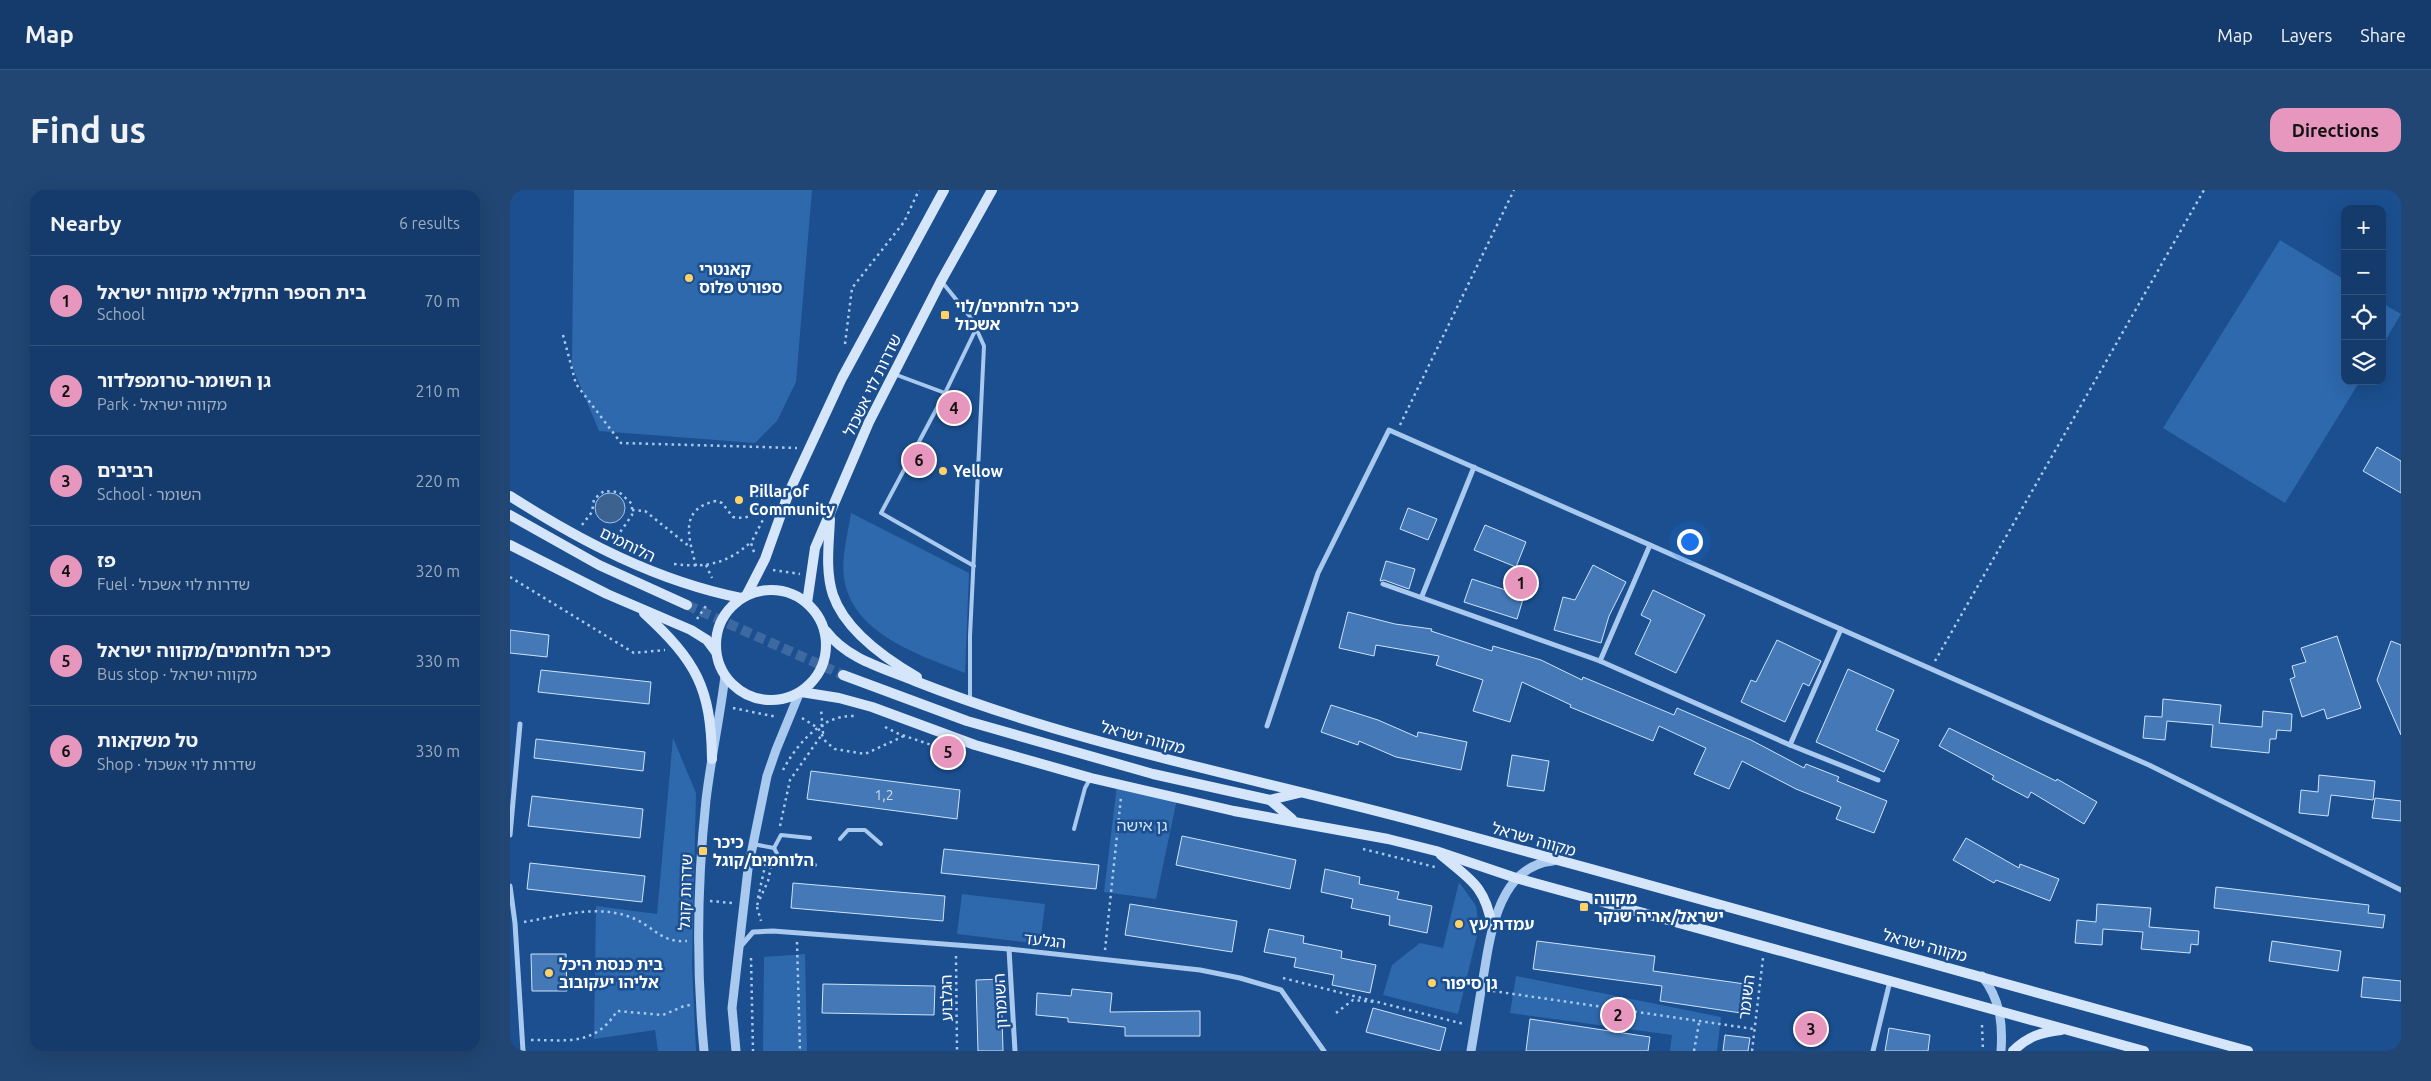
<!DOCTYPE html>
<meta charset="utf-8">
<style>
:root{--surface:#143b6b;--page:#214673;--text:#f1f3f6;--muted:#9dadc1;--line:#33557e;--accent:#e797bd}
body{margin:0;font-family:Ubuntu,"Noto Sans Hebrew",sans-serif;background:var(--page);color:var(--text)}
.controls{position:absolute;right:15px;top:15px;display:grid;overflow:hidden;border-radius:10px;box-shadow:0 5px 20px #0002}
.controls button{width:45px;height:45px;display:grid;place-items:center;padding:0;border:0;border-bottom:1px solid var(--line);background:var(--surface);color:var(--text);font:25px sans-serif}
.you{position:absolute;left:1179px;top:351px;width:18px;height:18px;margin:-12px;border:4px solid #fff;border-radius:50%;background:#1a73e8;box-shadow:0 0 0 8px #1a73e833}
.badge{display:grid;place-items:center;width:32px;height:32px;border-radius:50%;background:var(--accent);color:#111;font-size:16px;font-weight:700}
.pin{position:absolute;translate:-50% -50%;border:2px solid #fff;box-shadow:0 1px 5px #0006}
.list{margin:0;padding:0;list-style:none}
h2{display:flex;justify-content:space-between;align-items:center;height:65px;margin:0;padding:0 20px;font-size:21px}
h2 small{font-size:16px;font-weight:400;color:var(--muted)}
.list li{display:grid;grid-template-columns:32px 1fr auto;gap:15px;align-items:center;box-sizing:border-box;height:90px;padding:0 20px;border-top:1px solid var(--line)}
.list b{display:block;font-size:19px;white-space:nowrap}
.list p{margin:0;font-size:16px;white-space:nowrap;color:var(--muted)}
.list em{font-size:16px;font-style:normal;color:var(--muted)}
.icon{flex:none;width:28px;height:28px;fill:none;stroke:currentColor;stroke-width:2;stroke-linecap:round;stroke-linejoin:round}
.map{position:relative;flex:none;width:1891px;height:861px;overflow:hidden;border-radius:15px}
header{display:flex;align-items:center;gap:30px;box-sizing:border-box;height:70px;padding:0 25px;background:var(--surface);border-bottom:1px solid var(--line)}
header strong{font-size:24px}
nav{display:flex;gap:28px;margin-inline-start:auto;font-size:18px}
.intro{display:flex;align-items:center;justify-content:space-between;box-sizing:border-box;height:120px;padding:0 30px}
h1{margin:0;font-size:35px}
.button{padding:12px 22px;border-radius:15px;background:var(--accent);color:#111;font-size:18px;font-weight:700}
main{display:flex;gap:30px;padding:0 30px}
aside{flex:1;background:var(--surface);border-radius:15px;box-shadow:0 5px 20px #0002}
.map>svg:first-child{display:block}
.green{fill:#2e69ad}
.water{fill:#3c6290;stroke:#9cc4f0}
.building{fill:#4478b7;stroke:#cfe3fa}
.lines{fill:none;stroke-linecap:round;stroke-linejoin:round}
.secondary-tunnel{stroke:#3d69a0;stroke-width:10;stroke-dasharray:10 5;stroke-linecap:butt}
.path{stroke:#a9c9ee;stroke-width:2.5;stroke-dasharray:2.5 4;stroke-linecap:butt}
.service{stroke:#a9c9ee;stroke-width:4}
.minor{stroke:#a9c9ee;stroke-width:5}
.tertiary{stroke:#a9c9ee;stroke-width:9}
.secondary{stroke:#d6e6fa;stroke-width:10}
.poi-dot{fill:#ffd166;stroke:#1b4f8f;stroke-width:2}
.labels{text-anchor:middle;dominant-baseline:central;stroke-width:5;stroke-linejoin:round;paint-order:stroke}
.number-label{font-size:14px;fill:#d0dded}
.poi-label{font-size:16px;font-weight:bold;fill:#fff;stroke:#1b4f8f;text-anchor:start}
.street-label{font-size:16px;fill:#fff;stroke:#1b4f8f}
.park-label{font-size:16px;fill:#cfe3fa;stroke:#1b4f8f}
</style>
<header>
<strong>Map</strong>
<nav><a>Map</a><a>Layers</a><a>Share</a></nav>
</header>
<div class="intro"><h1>Find us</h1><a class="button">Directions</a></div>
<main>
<aside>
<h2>Nearby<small>6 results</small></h2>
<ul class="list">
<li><span class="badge">1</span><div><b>בית הספר החקלאי מקווה ישראל</b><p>School</p></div><em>70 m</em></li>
<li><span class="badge">2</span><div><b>גן השומר-טרומפלדור</b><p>Park · מקווה ישראל</p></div><em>210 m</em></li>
<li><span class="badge">3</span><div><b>רביבים</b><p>School · השומר</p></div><em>220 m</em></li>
<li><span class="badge">4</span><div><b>פז</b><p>Fuel · שדרות לוי אשכול</p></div><em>320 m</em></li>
<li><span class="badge">5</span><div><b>כיכר הלוחמים/מקווה ישראל</b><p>Bus stop · מקווה ישראל</p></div><em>330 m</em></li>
<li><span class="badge">6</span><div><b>טל משקאות</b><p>Shop · שדרות לוי אשכול</p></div><em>330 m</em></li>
</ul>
</aside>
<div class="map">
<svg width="1891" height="861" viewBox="0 0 1891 861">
<rect width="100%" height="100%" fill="#1b4f8f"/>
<g class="green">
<polygon points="64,0 302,0 286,192 267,231 245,253 89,241 62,176"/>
<polygon points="1770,50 1835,90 1835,191 1850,191 1775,313 1653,238"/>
<polygon points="1872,113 1891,124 1872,156"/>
<path d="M 341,323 L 459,383 L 455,483 C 410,465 342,444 334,388 C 331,368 338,343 341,323 Z"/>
<polygon points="163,548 186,603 182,774 186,861 148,861 145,840 84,849 86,716 147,724"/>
<polygon points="607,595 667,609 646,709 594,702"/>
<polygon points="949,692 966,716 969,737 948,824 873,805 882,775 910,753 933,758"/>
<polygon points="452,704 535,714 530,754 447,744"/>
<polygon points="295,764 297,861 253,861 254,767"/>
<polygon points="1006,786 1211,827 1207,861 1160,861 1162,845 1000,823"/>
</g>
<circle class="water" cx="100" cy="318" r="15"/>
<g class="building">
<polygon points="1867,257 1891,271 1891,303 1853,281"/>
<polygon points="898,318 927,329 918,350 890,339"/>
<polygon points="975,335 1016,352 1006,377 964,360"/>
<polygon points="876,371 905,379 899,399 874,390 870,391"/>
<polygon points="1083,375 1116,392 1099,426 1091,453 1044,440 1053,407 1065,410"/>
<polygon points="962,389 1014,406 1007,429 954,412"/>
<polygon points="1143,400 1195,425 1166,483 1125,464 1141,430 1131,425"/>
<polygon points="838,422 885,434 922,439 921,441 982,461 983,456 1031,470 1072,490 1073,487 1164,525 1167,518 1241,550 1294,578 1296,574 1329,587 1327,591 1377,611 1364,643 1326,629 1331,617 1286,599 1232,571 1219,599 1184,584 1196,558 1149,536 1143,551 1060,517 1061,515 1012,492 1000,532 963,521 973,490 926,475 929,466 866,455 864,466 829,458"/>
<polygon points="0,440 39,445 37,467 0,463"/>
<polygon points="1827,446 1851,518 1817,529 1814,519 1792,527 1780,489 1785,487 1782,476 1796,472 1791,458"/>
<polygon points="1267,450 1311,471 1299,496 1293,493 1275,532 1231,512 1241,490 1246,492"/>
<polygon points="1881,451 1891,455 1891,545 1867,490"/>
<polygon points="1338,479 1384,500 1366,540 1389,550 1374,582 1306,552"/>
<polygon points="31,480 141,492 139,514 28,502"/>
<polygon points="1653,509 1711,515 1709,533 1752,537 1753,521 1782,524 1781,541 1767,540 1766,549 1760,549 1759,563 1701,557 1703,535 1657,531 1655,550 1633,548 1635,526 1652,527"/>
<polygon points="821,515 868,530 907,547 908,542 957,552 951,580 886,567 849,551 848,555 811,542"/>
<polygon points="1439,538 1546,591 1547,589 1587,612 1574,634 1521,602 1518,608 1482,589 1484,586 1429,556"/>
<polygon points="26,549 135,562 133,581 24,568"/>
<polygon points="1002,565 1039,571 1034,601 997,596"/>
<polygon points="301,581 450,600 447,629 297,609"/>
<polygon points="1809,585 1865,591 1863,610 1821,605 1818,626 1789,623 1791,600 1808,602"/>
<polygon points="22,606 133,619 130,648 18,636"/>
<polygon points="1865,608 1891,611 1891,631 1862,628"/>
<polygon points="672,646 786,670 780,699 666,675"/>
<polygon points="1456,648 1509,678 1510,674 1549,689 1540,711 1486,690 1484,693 1443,670"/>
<polygon points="434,659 589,675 586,699 431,683"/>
<polygon points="20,673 135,686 132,712 17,699"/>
<polygon points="815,679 850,687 849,694 889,702 887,709 922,716 917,743 879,735 880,726 841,718 843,709 811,702"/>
<polygon points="283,693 435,706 433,731 281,718"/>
<polygon points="1706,697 1859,715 1858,723 1875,725 1873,738 1704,718"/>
<polygon points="620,714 727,731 722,762 615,745"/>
<polygon points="1587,714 1641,718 1639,737 1689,741 1688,755 1681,754 1680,763 1631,759 1633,742 1593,739 1592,755 1565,753 1567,730 1586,732"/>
<polygon points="759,739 794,746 793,753 832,761 831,768 866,775 860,803 822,795 824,785 784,777 786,768 754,762"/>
<polygon points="1027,751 1145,766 1143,781 1235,794 1231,823 1150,811 1152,796 1023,779"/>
<polygon points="1762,751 1831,761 1828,781 1759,771"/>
<polygon points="21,764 56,764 57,801 22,801"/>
<polygon points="1853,787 1891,791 1891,811 1851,807"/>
<polygon points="491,789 493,861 468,861 466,790"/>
<polygon points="313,794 425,796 424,825 312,823"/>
<polygon points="562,799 602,803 600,822 690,821 690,846 615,846 615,837 558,832 558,828 526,825 527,803 561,806"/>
<polygon points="863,818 936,838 930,861 856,842"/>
<polygon points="1020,829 1140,847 1138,861 1016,861"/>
<polygon points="1379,838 1420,845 1418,861 1375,861"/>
<polygon points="1215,845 1240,848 1238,861 1213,861"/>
</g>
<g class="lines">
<polyline class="secondary-tunnel" points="177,415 333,485"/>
<g class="path">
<polyline points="53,145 66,194 111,253 287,258"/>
<polyline points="335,154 342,98 394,32 409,0"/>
<polyline points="890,235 1004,0"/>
<polyline points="122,320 135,321 180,357"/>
<polyline points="72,335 82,322 84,309 94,301 109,302 122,314 122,325 104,351"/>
<polyline points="244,362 241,353 257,322"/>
<path d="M 164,374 C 196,378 217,374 241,352"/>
<polyline points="196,375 202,388"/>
<path d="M 186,376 C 179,348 168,319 206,311 L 212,313 L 223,327 C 244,331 250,319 246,301 L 250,294 L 269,297"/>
<polyline points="263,380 290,384"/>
<polyline points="0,387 124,463 155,460"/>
<polyline points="187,429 198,413"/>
<polyline points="1425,471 1694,0"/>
<polyline points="223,518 267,527"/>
<polyline points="292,528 308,538 316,552 325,559 355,564 396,545"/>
<polyline points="375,537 389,544 451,565"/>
<path d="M 273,580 C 287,554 311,525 344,526"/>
<polyline points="270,636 280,590 313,543 311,519"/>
<polyline points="853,659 925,677"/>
<polyline points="248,708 257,667"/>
<polyline points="200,711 222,713"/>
<polyline points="247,715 258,691 262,673"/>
<polyline points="247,717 251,731"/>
<path d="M 14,732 C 50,726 90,713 125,729 C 145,738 152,753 177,751"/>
<polyline points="287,752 290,861"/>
<polyline points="595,760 611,607"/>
<polyline points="446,766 447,861"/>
<polyline points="241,768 243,861"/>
<polyline points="773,788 954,834"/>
<polyline points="983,801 1244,839"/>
<polyline points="826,823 843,810 866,812"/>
<polyline points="1472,835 1473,861"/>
<path d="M 21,850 C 58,850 85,856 107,821 L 153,825 L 174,816 L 180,815"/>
<polyline points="1184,861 1189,833"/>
<polyline points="1242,861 1253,768"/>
</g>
<g class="service">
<polyline points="432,92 462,129 474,156 460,446 460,509"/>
<polyline points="384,184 435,203"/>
<polyline points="464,376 371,323 435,203 466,139"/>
<polyline points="564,639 575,598 580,589"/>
<polyline points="330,649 338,640 355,640 371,654"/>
<polyline points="243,654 264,658 271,645 300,648"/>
<polyline points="264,658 271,671 305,675"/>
</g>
<g class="minor">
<polyline points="873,394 1090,471 1280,555 1368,590"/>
<polyline points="912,406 964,277"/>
<polyline points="1090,471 1140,355"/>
<polyline points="757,536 808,383 879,240 1639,575 1891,700"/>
<polyline points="1280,555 1331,439"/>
<polyline points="0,645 10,534"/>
<polyline points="0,696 5,733 13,861"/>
<polyline points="230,757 243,742 263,741 499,759 690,780 730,788 771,800 814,861"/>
<polyline points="499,759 505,861"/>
<polyline points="1363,861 1380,791"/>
</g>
<g class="tertiary">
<path d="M 1472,786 C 1490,809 1493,833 1491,861"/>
<path d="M 194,861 C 186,777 187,694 196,610 C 201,568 210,527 215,486"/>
<polyline points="226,861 222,818 238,679 257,586 266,560 289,504"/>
<path d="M 961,861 C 965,837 969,813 973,789 C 980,746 988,676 1043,671"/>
</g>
<g class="secondary">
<path d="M 0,306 C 72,352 147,391 231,408"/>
<polyline points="0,325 89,375 177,415"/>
<path d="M 320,329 C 319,353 315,381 323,405 C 335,440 376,469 407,487"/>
<polyline points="0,355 97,404 181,440 197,450 206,462"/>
<circle cx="261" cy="455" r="55"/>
<polyline points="236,406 255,369 279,302 332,188 434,0"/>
<polyline points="297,413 305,358 359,232 431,91 482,0"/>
<path d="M 134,423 C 186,471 201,497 202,569"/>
<path d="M 316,441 C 337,469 373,478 405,491 C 570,556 746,588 916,634 C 1190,709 1464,783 1738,861"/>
<polyline points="333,485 457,531 643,584 760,610 789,603"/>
<polyline points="291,502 329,508 362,517 465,555 581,588 724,621 878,649 926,661 1006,688 1634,861"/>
<polyline points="760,610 782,629"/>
<path d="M 931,665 C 961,690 975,696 982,736"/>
<path d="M 1503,861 C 1517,847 1531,842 1551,840"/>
</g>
</g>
<g class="poi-dot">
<circle cx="179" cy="88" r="5"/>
<rect x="430" y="120" width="10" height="10" rx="2.5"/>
<circle cx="433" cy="281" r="5"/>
<circle cx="229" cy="310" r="5"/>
<rect x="188" y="656" width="10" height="10" rx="2.5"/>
<rect x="1069" y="712" width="10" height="10" rx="2.5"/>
<circle cx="949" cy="734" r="5"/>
<circle cx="39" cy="783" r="5"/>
<circle cx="922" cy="793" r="5"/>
</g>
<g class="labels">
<g class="number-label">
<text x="374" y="605">1,2</text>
</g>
<g class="poi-label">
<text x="189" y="79">קאנטרי<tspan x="189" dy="18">ספורט פלוס</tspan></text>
<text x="445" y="116">כיכר הלוחמים/לוי<tspan x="445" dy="18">אשכול</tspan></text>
<text x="443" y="281">Yellow</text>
<text x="239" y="301">Pillar of<tspan x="239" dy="18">Community</tspan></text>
<text x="203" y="652">כיכר<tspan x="203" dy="18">הלוחמים/קוגל</tspan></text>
<text x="1084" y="708">מקווה<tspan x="1084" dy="18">ישראל/אריה שנקר</tspan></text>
<text x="959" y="734">עמדת עץ</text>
<text x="49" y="774">בית כנסת היכל<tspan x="49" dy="18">אליהו יעקובוב</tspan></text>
<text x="932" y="793">גן סיפור</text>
</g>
<g class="street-label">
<text transform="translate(362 195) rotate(-64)">שדרות לוי אשכול</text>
<text transform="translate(118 354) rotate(26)">הלוחמים</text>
<text transform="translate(633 547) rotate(15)">מקווה ישראל</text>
<text transform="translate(1024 649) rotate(16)">מקווה ישראל</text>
<text transform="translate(175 702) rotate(-88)">שדרות קוגל</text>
<text transform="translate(535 750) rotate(6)">הגלעד</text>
<text transform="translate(1415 755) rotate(15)">מקווה ישראל</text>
<text transform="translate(1236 807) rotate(-83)">השומר</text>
<text transform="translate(436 808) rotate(-91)">הגלבוע</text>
<text transform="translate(490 811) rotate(-93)">השומרון</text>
</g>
<g class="park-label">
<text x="632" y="635">גן אישה</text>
</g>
</g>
</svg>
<div class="controls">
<button>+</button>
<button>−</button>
<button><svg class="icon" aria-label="locate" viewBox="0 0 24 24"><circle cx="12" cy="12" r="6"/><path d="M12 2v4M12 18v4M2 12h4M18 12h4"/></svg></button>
<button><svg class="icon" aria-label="layers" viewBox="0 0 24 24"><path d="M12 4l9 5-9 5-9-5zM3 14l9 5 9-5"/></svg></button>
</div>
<div class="you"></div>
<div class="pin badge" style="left:1011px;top:393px">1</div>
<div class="pin badge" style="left:1108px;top:825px">2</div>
<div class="pin badge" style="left:1301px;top:839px">3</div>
<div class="pin badge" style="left:444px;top:218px">4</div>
<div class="pin badge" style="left:438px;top:562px">5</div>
<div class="pin badge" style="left:409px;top:270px">6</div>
</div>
</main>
